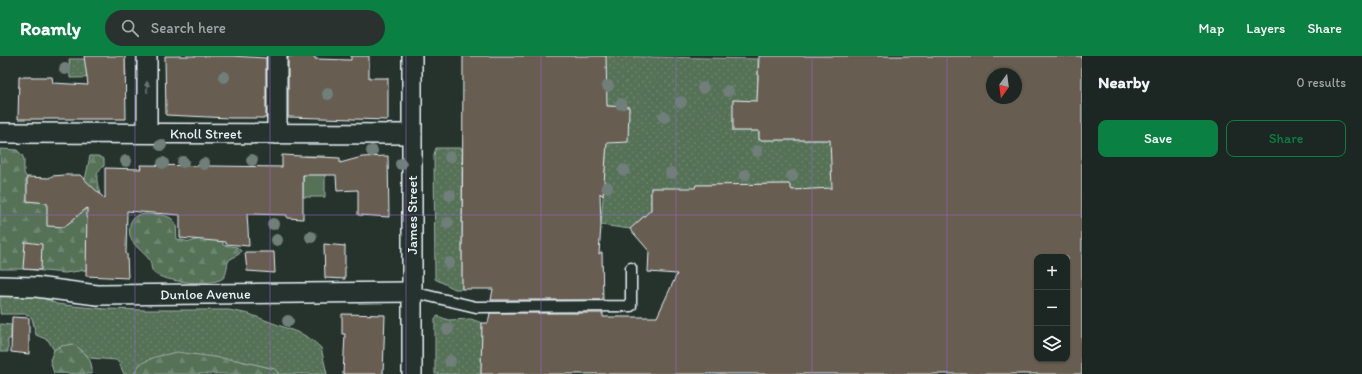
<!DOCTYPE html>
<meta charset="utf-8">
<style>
:root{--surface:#1c2622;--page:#29322f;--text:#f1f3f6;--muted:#a0a5a5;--line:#3a4340;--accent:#0b8043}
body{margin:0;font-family:Itim,sans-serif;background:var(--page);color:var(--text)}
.controls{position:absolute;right:12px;bottom:12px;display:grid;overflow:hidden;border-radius:8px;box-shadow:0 1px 3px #0004}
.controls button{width:36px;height:36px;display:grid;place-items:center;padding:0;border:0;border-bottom:1px solid var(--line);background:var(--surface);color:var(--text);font:20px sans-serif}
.compass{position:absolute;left:986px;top:12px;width:36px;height:36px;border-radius:50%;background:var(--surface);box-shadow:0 1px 3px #0004;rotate:194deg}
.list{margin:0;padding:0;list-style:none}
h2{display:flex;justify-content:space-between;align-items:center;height:52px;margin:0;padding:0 16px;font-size:17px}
h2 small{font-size:13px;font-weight:400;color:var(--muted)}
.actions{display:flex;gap:8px;padding:12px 16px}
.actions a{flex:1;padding:9px 0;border:1px solid var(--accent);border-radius:8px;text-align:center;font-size:14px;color:var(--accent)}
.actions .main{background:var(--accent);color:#fff}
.icon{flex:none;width:22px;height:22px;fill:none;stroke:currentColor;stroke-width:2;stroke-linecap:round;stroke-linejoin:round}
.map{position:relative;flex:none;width:1082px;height:318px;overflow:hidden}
header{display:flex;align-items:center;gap:24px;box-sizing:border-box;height:56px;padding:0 20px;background:var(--accent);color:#fff}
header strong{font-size:19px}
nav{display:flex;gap:22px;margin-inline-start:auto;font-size:14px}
.search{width:280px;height:36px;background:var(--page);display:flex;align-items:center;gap:10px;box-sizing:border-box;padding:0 14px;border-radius:22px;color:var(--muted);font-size:15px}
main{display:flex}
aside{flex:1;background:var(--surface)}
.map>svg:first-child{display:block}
.grass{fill:url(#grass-dots);stroke:#9eb1a8}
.forest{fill:url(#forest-firs);stroke:#9eb1a8}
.garden{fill:#557157;stroke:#9eb1a8}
.building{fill:#675d51;stroke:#e8f1f8;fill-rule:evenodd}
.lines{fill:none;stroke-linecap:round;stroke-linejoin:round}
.service-casing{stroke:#e8f1f8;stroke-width:13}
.minor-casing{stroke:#e8f1f8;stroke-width:22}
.service{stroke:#26332d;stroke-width:10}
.minor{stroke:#26332d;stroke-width:19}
.tree{fill:#707f79}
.oneway{fill:#6a7674}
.grid{fill:none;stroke:#9c67d0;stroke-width:1;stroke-opacity:0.55}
.labels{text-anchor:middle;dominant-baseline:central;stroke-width:3;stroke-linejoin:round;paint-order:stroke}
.street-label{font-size:14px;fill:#e8f1f8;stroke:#26332d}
</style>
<header>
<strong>Roamly</strong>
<div class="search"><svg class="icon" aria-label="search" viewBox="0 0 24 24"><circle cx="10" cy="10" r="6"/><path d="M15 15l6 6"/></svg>Search here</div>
<nav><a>Map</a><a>Layers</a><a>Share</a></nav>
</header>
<main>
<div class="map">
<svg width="1082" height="318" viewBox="0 0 1082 318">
<defs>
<pattern id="grass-dots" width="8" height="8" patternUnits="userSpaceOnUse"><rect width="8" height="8" fill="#557157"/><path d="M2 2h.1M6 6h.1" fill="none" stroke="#6d8670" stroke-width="1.8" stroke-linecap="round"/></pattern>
<pattern id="forest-firs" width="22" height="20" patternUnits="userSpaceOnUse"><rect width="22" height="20" fill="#557157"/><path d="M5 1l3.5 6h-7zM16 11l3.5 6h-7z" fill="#6d8670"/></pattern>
</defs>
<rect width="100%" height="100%" fill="#26332d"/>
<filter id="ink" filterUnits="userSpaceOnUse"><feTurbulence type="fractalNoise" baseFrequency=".025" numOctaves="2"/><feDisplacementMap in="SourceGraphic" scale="8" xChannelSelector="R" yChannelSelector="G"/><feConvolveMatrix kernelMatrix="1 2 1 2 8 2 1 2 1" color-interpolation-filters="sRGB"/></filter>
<g filter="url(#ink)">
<g class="grass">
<polygon points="602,0 758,3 757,45 733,44 733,75 759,75 759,84 830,84 851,132 792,134 789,128 696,129 695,133 651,132 651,154 630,173 601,169 607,87 627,67 629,51 607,50"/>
<polygon points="69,3 125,3 126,21 70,22"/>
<polygon points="436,92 462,92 462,233 455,233 435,223 434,98"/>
<polygon points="0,233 39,240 57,248 73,250 105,253 145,254 229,254 249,258 302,278 312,284 321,292 327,318 279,318 275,313 236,304 140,308 134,318 124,318 119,307 116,304 90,302 80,293 61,290 54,294 48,284 36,279 32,262 26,258 0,258"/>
<polygon points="438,260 448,264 471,263 482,267 481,318 435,318 435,262"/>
<polygon points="0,268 11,269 11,283 8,283 8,296 0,296"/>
</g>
<g class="forest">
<path d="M 0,93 L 17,94 L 22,99 L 24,103 L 24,117 L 27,122 L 27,145 L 47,147 L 64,170 L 75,162 L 76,153 L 85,124 L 90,100 L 98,100 L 104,103 L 104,110 C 90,118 101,134 101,145 L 86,214 L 65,217 L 23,213 L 0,213 Z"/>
<path d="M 145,158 C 155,159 174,157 176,170 C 177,174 176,178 177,183 L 190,186 L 202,182 L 223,183 L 223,189 L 237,191 L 241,195 L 239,198 L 229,204 C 226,210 228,217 223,222 C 213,231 164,226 154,217 C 150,213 152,207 149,203 C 144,197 137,192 132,185 C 128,178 128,164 136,160 C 139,158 142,159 145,158 Z"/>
<path d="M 73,288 C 85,296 93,303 92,318 L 54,317 L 50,304 L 54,294 L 61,290 Z"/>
<polygon points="177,296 236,304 275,313 279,318 134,318 140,308 155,301"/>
</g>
<polygon class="garden" points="304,100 325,100 325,141 303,141"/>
<g class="building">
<polygon points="84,0 125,0 126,63 18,63 19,21 52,21 53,27 88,29"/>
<polygon points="165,0 231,0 266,2 266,62 230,62 166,59"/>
<polygon points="288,0 315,0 315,3 351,4 351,0 369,0 369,22 388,22 388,64 288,61"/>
<polygon points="463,0 606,0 607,50 629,51 628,86 607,87 603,140 600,137 601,169 599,198 602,196 603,244 491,244 493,233 462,233"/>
<path d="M 759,0 L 1082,0 L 1082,318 L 481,318 L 482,267 L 488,267 L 490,257 L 603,257 L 603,261 L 657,261 L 677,218 L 648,216 L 649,195 L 630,173 L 651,154 L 651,132 L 695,132 L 696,129 L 789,128 L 792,134 L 832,132 L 830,84 L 759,84 L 759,75 L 733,75 L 733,44 L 757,45 ZM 992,18 L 1016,18 L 1016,42 L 992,42 ZM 1037,201 L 1067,201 L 1067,303 L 1037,303 Z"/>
<polygon points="282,99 340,102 340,107 362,101 388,100 389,161 358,159 358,134 337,135 336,119 303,119 303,163 287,162 287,159 247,158 249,190 226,188 226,186 180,182 180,159 127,155 126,198 127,198 128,222 86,220 87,152 64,171 47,170 47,147 27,145 27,121 49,122 52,120 65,119 80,119 105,143 105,112 141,113 140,109 282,111"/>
<polygon points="25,186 42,188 41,214 23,213"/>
<polygon points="324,188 345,190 345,223 325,222"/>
<polygon points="245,196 274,196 275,217 247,215"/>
<polygon points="342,258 385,259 383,318 343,318 345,278 342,278"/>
<polygon points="12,261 29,262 29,298 11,296"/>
</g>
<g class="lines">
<g class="service-casing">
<polyline id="service" points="412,236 476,251 631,250 631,212"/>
</g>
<g class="minor-casing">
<g id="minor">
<polyline points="147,0 147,77"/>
<polyline points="277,0 277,78"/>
<polyline points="412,0 412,318"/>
<path id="s1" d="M 0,77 L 412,78"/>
<path id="s2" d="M 0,230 L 36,231 L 97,239 L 412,236"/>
</g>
</g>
<use href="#service" class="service"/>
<use href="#minor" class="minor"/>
</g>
<g class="tree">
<circle cx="65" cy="13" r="6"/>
<circle cx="224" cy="21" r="6"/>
<circle cx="608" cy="30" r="6"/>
<circle cx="703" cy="32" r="6"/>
<circle cx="728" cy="35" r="6"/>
<circle cx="328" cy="38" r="6"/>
<circle cx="681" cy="46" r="6"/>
<circle cx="621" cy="48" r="6"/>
<circle cx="664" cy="61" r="6"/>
<circle cx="161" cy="89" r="6"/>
<circle cx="372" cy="95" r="6"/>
<circle cx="757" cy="95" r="6"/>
<circle cx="450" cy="101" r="6"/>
<circle cx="252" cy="104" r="6"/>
<circle cx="126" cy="105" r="6"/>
<circle cx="183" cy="106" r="6"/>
<circle cx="163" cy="107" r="6"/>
<circle cx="204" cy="108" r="6"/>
<circle cx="401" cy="108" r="6"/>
<circle cx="624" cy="114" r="6"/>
<circle cx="671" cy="117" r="6"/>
<circle cx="745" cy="119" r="6"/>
<circle cx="792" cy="120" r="6"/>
<circle cx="607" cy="131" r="6"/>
<circle cx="450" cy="139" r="6"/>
<circle cx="448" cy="167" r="6"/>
<circle cx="273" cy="168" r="6"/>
<circle cx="311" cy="181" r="6"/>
<circle cx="277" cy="184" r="6"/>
<circle cx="449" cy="207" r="6"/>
<circle cx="288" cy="265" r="6"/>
<circle cx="448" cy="273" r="6"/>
<circle cx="450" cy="305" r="6"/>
</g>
<defs><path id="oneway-solid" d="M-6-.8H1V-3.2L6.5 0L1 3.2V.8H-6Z"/></defs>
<use class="oneway" href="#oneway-solid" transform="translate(147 31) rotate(-90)"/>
</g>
<path class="grid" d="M 135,0 L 135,318M 270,0 L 270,318M 406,0 L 406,318M 541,0 L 541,318M 676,0 L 676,318M 812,0 L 812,318M 947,0 L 947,318M 0,159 L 1082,159"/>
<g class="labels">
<g class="street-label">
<text stroke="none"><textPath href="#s1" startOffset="206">Knoll Street</textPath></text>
<text transform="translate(412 159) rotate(-90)">James Street</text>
<text stroke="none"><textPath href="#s2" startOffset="206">Dunloe Avenue</textPath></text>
</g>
</g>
</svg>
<div class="controls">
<button>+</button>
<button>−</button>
<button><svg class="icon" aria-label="layers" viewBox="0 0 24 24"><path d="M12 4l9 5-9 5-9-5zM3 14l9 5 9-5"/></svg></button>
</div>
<svg class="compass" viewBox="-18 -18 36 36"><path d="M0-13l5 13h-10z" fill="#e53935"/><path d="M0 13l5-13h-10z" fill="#a0a5a5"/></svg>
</div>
<aside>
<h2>Nearby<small>0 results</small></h2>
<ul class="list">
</ul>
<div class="actions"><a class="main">Save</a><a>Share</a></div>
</aside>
</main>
